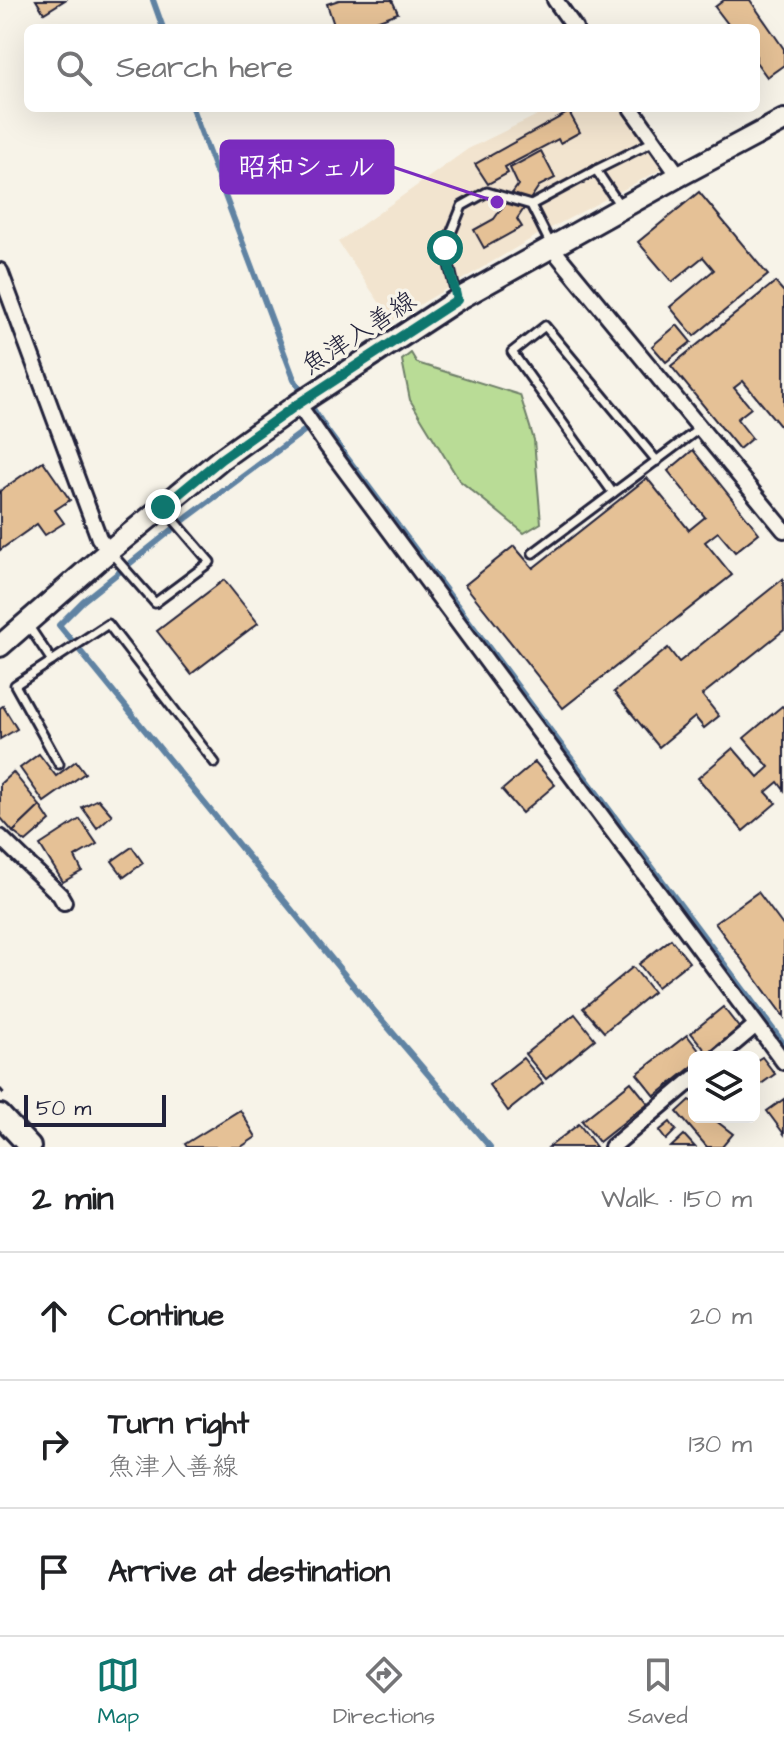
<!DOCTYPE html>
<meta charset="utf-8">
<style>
:root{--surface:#fff;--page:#f6f6f6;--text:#202124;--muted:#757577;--line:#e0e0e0;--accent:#0f766e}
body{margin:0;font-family:"Architects Daughter","Klee One",sans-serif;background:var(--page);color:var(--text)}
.controls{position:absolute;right:24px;bottom:24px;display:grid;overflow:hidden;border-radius:12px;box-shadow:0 8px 32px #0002}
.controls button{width:72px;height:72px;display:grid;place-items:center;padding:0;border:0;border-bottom:2px solid var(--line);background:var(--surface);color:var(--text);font:40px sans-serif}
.scale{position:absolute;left:24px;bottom:20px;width:142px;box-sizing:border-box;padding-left:8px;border:4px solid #22223b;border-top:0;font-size:22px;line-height:28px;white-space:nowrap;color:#22223b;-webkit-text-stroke:6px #f7f3e8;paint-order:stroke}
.stop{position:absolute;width:24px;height:24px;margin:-18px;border:6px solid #0f766e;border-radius:50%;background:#fff}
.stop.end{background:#0f766e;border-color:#fff;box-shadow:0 2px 8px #0008}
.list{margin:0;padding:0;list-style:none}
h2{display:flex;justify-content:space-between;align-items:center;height:104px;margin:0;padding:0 32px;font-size:34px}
h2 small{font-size:26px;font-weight:400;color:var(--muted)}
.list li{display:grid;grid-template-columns:52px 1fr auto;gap:24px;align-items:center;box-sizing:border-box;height:128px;padding:0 32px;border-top:2px solid var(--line)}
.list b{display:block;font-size:30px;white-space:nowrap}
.list p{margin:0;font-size:26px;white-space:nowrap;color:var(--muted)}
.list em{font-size:26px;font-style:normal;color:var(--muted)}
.icon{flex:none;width:44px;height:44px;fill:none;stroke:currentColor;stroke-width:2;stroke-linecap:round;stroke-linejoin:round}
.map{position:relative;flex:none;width:784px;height:1147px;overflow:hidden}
.search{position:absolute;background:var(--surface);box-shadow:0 8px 32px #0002;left:24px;right:24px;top:24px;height:88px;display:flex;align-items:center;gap:20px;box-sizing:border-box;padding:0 28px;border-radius:12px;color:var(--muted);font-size:30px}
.sheet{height:488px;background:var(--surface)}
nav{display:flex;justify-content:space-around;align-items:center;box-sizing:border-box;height:112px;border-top:2px solid var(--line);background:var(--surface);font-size:22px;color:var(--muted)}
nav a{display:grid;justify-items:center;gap:4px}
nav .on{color:var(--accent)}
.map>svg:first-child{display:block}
.built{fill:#f2e4cf}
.green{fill:#b9dc96;stroke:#6e7f68;stroke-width:2}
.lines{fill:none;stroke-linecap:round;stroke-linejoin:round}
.stream{stroke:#6083a3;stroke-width:6}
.building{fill:#e5c196;stroke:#22223b;stroke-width:2}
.lane-casing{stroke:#22223b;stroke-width:13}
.street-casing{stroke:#22223b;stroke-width:20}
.secondary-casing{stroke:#22223b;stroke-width:26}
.path{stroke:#22223b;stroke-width:3;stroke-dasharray:6 6;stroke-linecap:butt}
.lane{stroke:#f7f3e8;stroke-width:7}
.street{stroke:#f7f3e8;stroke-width:14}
.secondary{stroke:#f7f3e8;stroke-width:20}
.route{stroke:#0f766e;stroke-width:10}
.labels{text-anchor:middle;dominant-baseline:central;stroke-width:7;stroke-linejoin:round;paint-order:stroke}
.street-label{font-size:26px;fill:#22223b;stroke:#f7f3e8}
.leader{fill:none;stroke:#7b2cbf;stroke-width:3}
.callout-dot{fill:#7b2cbf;stroke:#f7f3e8;stroke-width:3}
.callout{fill:#7b2cbf;stroke:#7b2cbf;stroke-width:3}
.callout-label{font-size:28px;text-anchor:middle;font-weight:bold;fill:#fff}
</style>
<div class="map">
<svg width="784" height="1147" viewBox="0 0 784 1147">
<rect width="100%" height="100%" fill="#f7f3e8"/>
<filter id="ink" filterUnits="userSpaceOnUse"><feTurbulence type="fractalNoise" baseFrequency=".0125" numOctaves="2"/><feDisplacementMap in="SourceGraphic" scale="16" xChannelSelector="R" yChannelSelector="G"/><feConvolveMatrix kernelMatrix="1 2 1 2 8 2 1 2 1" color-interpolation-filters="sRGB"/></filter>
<g filter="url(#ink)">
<polygon class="built" points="552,108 620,108 664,168 536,236 392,321 338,242 468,149"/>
<polygon class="green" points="411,353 417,363 520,395 534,440 541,523 524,533 459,480 410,400 402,360"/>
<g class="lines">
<g class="stream">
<polyline points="153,0 163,28"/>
<polyline points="192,108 294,379 328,432 784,1044"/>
<polyline points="312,425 188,517 83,601 59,625 375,1012 490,1147"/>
</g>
</g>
<g class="building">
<polygon points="36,0 65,0 44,13"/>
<polygon points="339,0 392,0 398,13 357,28 335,28 327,4"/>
<polygon points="724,0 750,0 784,49 784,65 767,77 756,62 756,28 731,28 715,7"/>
<polygon points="569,112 580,132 560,143 558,139 505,167 508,173 488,184 475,164"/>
<polygon points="541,151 555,178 539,186 517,219 522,227 484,248 474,230 494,219 518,185 510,168"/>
<polygon points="699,192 768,275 694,336 670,307 714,270 703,257 672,282 638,242"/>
<polygon points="775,282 784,292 784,431 743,381 734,388 751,408 737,419 752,438 739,449 671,366"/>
<polygon points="677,325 691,342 666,362 652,346"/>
<polygon points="693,450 759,533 735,552 718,532 705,542 732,575 563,708 465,585 514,546 533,568 647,478 689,530 705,517 668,471"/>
<polygon points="43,461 70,500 55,510 64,523 45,535 37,524 0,550 0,491"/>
<polygon points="783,579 784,630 702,695 719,716 704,728 695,717 659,747 614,692 668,648 679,662"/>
<polygon points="224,580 258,623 191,674 157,631"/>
<polygon points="3,706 17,729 0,739 0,708"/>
<polygon points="782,706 784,708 784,790 778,782 766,792 776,803 743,831 698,778 733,748 758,777 769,767 744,738"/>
<polygon points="39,754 56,776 76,761 85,773 44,802 20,768"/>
<polygon points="535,762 555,785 522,813 502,790"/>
<polygon points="13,772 40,806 13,832 0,817 0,784"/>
<polygon points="98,799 112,815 97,828 82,807"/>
<polygon points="40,806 50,821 26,842 13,832"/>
<polygon points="80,819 97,844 75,857 82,871 63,882 40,845"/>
<polygon points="132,847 143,863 124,877 112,861"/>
<polygon points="758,892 784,927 784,1017 715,923"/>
<polygon points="671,939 689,962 657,987 639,964"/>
<polygon points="633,967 653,992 604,1032 583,1008"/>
<polygon points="723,1007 740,1029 709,1055 691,1033"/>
<polygon points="575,1014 595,1039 546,1079 525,1054"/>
<polygon points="687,1035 704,1057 694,1057 694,1065 655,1096 637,1074"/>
<polygon points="762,1057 775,1074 754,1089 754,1062"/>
<polygon points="523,1058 543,1083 508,1111 489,1085"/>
<polygon points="631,1082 648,1103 599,1142 582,1121"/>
<polygon points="784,1099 784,1134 767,1111"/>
<polygon points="690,1100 694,1103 694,1117 711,1117 733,1134 722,1147 707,1147 677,1112"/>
<polygon points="240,1110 256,1137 241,1147 187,1147 185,1144"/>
<polygon points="670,1122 676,1130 666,1140 659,1131"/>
<polygon points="579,1124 596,1147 549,1147"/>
<polygon points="684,1135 695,1147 671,1147"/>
</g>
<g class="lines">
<g class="lane-casing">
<g id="lane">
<polyline points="596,170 654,141"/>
<polyline points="531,205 596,170 621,207"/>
<polyline points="457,298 445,248 462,206 487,192 531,205 551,245"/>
<polyline points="613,493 512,352 545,326 657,461"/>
<polyline points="111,553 155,603 210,562 163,507"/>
<polyline points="533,553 700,428"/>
<polyline points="28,625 52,661 15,685 59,764"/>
<polyline points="52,661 108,624 215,763"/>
</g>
</g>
<g class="street-casing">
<g id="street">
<polyline points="555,0 575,28"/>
<polyline points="631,108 679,176"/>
<polyline points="552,248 784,530"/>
<polyline points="0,271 99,538 109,551"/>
<polyline points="298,404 327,446 784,1062"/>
<polyline points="0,837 60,895 64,902"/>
<polyline points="718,1057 756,1025"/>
<polyline points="612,1147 694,1078"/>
</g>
</g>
<g class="secondary-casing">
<g id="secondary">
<polyline points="0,646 109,551 221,459 298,404 457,300 679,176 784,120"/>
<polyline points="0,1115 30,1147"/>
</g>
</g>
<polyline class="path" points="0,1089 8,1098"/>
<use href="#lane" class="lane"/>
<use href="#street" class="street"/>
<use href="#secondary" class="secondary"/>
</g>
</g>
<g class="lines" filter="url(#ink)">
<polyline class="route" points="163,507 221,459 298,404 457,300 445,248"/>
</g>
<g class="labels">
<g class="street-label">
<text transform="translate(359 333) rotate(-33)">魚津入善線</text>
</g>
</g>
<path class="leader" d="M497 202L393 167"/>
<circle class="callout-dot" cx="497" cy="202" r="8"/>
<rect class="callout" x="221" y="141" width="172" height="52" rx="8"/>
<g class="callout-label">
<text x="307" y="176">昭和シェル</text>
</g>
</svg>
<div class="controls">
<button><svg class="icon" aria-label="layers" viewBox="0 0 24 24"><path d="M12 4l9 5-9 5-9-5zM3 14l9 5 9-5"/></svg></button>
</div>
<div class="scale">50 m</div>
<div class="stop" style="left:445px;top:248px"></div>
<div class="stop end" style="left:163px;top:507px"></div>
<div class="search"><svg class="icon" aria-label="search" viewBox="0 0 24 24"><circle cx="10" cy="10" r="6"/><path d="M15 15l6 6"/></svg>Search here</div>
</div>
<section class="sheet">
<h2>2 min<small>Walk · 150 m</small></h2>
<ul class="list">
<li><svg class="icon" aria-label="ahead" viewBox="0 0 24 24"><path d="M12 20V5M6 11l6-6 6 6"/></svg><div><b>Continue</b></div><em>20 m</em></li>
<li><svg class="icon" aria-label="right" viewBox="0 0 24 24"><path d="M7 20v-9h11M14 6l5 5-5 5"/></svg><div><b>Turn right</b><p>魚津入善線</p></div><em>130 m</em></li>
<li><svg class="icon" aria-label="arrive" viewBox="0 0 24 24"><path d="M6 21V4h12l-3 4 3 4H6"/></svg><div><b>Arrive at destination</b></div></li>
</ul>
</section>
<nav>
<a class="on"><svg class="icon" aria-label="map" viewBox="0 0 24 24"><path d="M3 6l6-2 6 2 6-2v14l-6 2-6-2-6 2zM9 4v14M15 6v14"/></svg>Map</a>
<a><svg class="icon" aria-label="directions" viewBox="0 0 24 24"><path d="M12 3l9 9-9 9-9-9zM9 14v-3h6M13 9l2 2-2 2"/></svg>Directions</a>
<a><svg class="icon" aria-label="saved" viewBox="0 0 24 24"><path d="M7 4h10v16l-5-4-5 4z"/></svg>Saved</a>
</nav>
